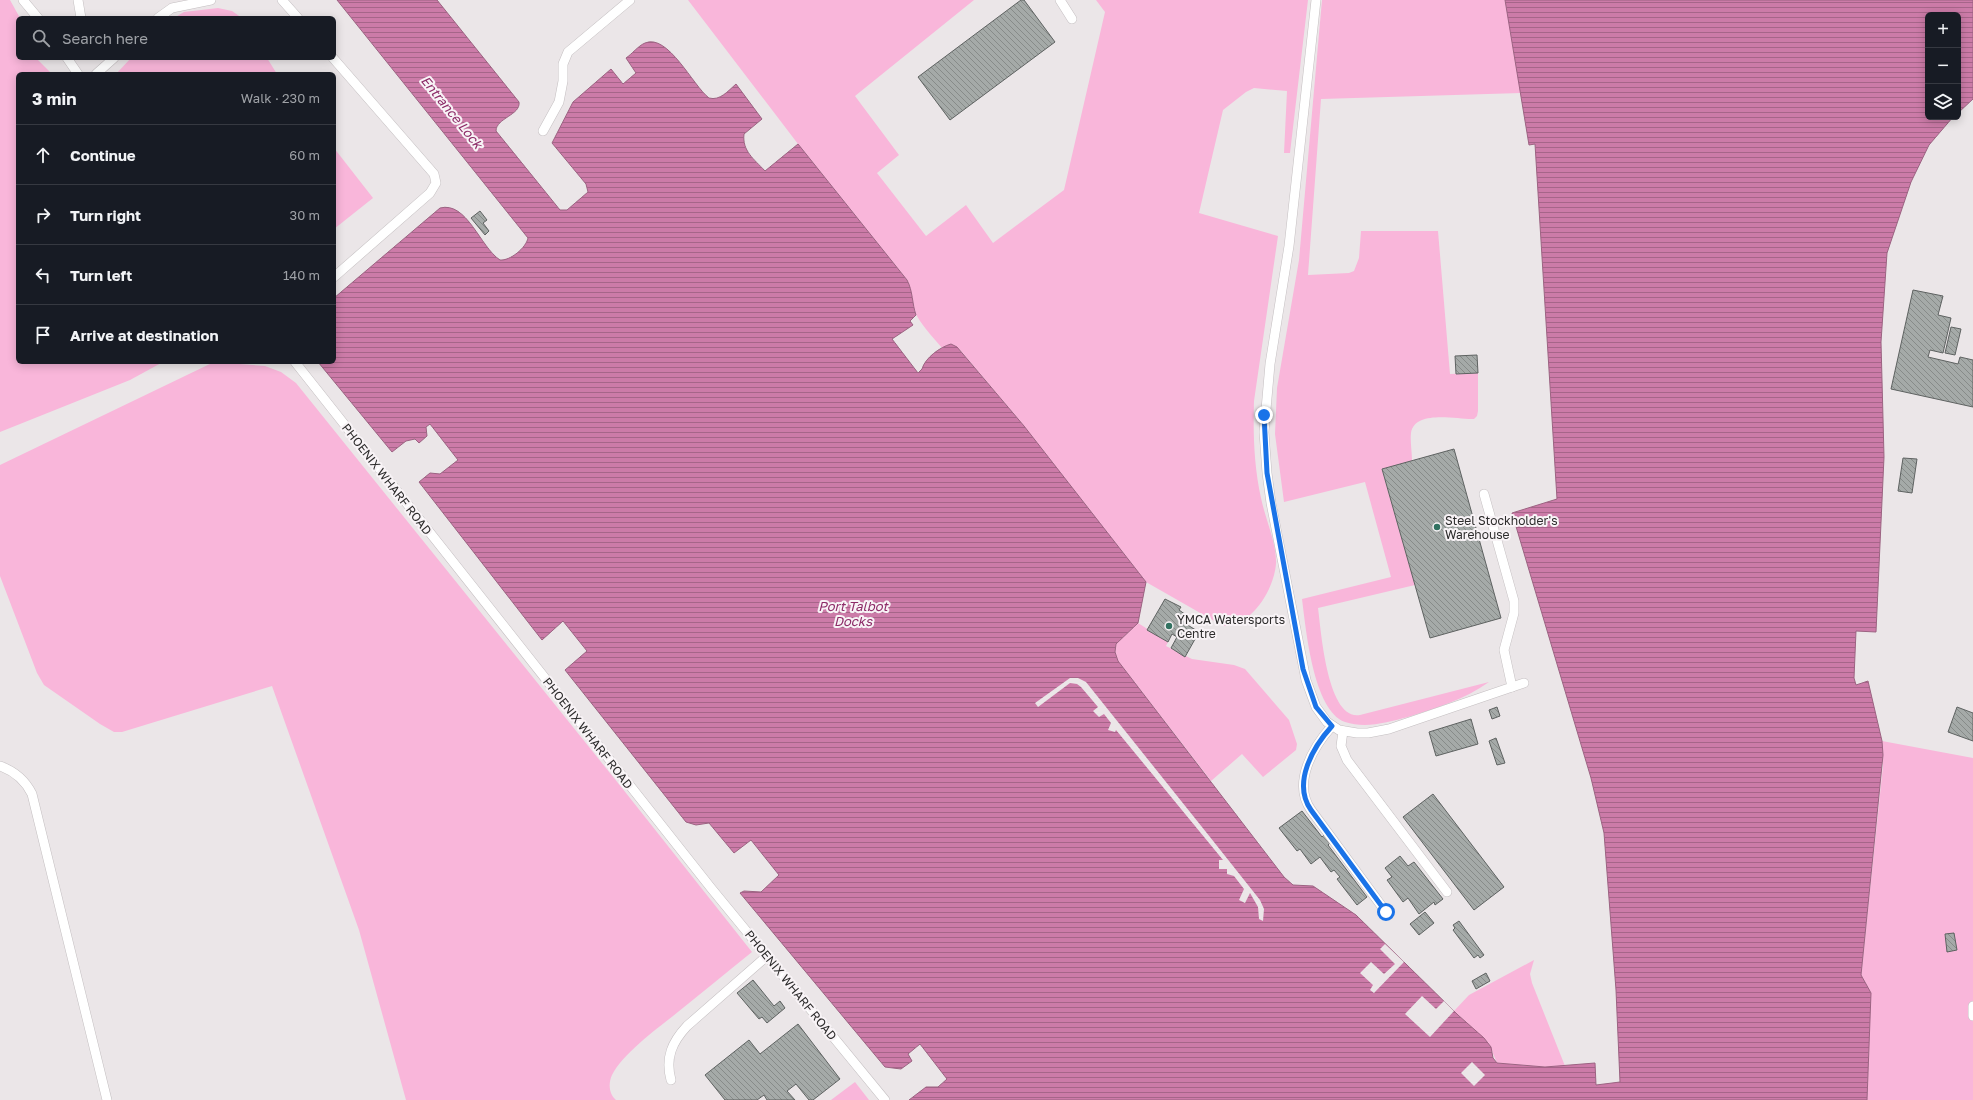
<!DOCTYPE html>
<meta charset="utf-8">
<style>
:root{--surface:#171b24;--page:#20242c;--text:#f1f3f6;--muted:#9ea1a6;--line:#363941}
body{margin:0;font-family:"Golos Text",sans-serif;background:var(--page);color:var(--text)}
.controls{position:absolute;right:12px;top:12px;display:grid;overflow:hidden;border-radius:6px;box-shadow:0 2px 10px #0003}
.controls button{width:36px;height:36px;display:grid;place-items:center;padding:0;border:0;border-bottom:1px solid var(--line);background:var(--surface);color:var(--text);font:20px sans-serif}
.stop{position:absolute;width:12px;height:12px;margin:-9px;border:3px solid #1a73e8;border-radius:50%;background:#fff}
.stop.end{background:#1a73e8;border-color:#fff;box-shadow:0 1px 4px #0008}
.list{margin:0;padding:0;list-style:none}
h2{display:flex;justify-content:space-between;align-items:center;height:52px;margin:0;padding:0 16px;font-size:17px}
h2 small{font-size:13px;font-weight:400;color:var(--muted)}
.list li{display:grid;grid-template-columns:26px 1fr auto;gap:12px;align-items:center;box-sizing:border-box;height:60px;padding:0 16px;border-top:1px solid var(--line)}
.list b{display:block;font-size:15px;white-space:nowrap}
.list em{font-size:13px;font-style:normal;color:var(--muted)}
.icon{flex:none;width:22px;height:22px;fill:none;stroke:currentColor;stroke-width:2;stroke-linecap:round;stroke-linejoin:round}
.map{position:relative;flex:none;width:1973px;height:1100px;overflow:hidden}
.search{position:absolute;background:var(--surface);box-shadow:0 2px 10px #0003;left:16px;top:16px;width:320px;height:44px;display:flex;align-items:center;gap:10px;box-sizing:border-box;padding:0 14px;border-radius:6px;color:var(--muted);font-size:15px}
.panel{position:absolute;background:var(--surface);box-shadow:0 2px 10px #0003;left:16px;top:72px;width:320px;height:292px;border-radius:6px}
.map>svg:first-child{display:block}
.grass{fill:#f9b6da}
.water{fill:url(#water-rules);stroke:#9c6382}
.pier{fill:#ebe6e8}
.building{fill:url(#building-back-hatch);stroke:#5e6261}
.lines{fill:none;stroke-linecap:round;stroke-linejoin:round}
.service-casing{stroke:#c4bfc1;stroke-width:10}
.service{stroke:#fff;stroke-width:9}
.route{stroke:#1a73e8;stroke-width:5}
.poi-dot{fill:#327261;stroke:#f8f3f6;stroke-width:1.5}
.labels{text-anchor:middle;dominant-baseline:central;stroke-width:4;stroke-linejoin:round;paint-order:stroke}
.street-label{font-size:12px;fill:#2c2b2b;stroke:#f8f3f6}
.poi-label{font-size:12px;fill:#2c2b2b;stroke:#f8f3f6;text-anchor:start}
.water-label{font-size:13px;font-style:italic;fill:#8d2c68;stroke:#f8f3f6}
</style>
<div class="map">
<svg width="1973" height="1100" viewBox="0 0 1973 1100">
<defs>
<pattern id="water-rules" width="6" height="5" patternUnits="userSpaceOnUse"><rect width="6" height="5" fill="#cc7ba8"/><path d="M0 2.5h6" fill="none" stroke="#a66589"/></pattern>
<pattern id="building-back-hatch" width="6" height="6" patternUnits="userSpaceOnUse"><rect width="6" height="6" fill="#a5aaa8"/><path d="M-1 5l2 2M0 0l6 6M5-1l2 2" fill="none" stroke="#878b89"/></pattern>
</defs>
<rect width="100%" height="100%" fill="#ebe6e8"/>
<g class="grass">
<polygon points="0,0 10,0 20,18 18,18 18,58 36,58 52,74 18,74 18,362 163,362 130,380 0,432"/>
<path d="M 688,0 L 974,0 L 855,96 L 899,155 L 877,173 L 926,236 L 966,205 L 993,243 L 1064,190 L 1105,12 L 1096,0 L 1308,0 L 1290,153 L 1284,153 L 1287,91 L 1254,88 L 1246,92 L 1223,110 L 1199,213 L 1278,236 L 1254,401 C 1253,434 1254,466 1261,498 C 1265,518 1277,544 1276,564 C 1274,589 1252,627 1223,626 L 1146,582 L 1024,426 L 960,350 L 945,346 L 942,348 C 932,336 920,324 914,310 C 910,300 912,289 907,280 L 798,144 Z"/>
<path d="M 1322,0 L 1505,0 L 1521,93 L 1321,99 L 1308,275 L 1349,273 L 1354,271 L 1359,258 L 1361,231 L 1438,231 L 1450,374 L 1478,373 L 1478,411 L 1477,416 L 1474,419 C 1458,420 1415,409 1411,433 C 1410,441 1412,452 1412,461 L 1382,470 L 1415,585 L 1318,608 C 1321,629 1327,721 1360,715 L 1489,682 C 1465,699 1437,708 1408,717 C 1388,722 1366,729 1345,722 C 1313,710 1306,629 1302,599 L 1391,577 L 1365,482 L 1284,502 L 1275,434 L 1277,388 L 1299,260 Z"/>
<polygon points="218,8 232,11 242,18 174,18 184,12"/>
<polygon points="131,58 267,58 277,74 116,74"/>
<polygon points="334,148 373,198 334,229"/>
<path d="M 214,362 L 265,366 L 281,372 L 296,383 L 622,788 L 752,952 C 726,973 700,994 673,1016 C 655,1030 622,1055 612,1075 C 608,1084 609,1094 616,1100 L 406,1100 L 359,930 L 272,686 L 122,732 L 114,732 L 100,724 L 44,685 L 37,673 L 0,576 L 0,465 Z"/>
<polygon points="1138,623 1168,642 1166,646 1192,659 1234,665 1245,669 1289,720 1297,744 1296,750 1263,777 1242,754 1211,781 1118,661 1115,652 1116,644"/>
<polygon points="1882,741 1973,758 1973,1100 1867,1100 1871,993 1861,975 1883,766"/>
<polygon points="1534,960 1530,974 1532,983 1565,1066 1545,1067 1497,1063 1489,1044 1454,1011 1469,995"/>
<polygon points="855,1082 869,1100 831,1100"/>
</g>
<path class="water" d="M 337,0 L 437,0 L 519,102 C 521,115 496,118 496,131 L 560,210 L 567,210 L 588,192 L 586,184 L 552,143 L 573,102 L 611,69 L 623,84 L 636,73 L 626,58 C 632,54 638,46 645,43 C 668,33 693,86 709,98 C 720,101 728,91 736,84 L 762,119 L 744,134 C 742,151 754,159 765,171 L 798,144 L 907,280 C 913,291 912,304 916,315 L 910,321 L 913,325 L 892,339 L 918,373 L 922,369 C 925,358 940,347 951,344 L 957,347 L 1024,426 L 1146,582 L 1138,623 L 1116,644 L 1115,652 L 1118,661 L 1284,877 L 1293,885 L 1313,886 L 1356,915 L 1458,1015 L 1484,1038 L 1491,1047 L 1493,1058 L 1497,1063 L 1545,1067 L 1595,1063 L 1596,1085 L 1620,1082 L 1616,990 L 1604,833 L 1591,778 L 1512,513 L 1557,499 L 1535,144 L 1529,145 L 1505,0 L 1973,0 L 1973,99 L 1958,113 L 1958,15 L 1928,15 L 1928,117 L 1953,117 L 1929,145 L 1911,182 L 1887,253 L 1881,342 L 1884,457 L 1876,632 L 1856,631 L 1854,678 L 1856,685 L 1868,681 L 1882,741 L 1883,755 L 1861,975 L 1871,993 L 1867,1100 L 909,1100 L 926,1087 L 938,1087 L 947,1079 L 920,1044 L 908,1054 L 912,1061 L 901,1069 L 885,1067 L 740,893 L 744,891 L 761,892 L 779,875 L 751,840 L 734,853 L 709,823 L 696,825 L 686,822 L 565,670 L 587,651 L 563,621 L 542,640 L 419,482 L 430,473 L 440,474 L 458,460 L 430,424 L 426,427 L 427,436 L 419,443 L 415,439 L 406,441 L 392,452 L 318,362 L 334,362 L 334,298 L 440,208 C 467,201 480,247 500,260 C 510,261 526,248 528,238 Z"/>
<g class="pier">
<polygon points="1070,678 1078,678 1086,682 1210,837 1260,900 1264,909 1263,921 1259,919 1258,907 1250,893 1245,903 1239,900 1244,889 1234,876 1227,874 1227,869 1219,869 1219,860 1223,860 1116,730 1115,732 1108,730 1111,723 1104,714 1099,717 1093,711 1098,707 1081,687 1077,684 1070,683 1038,707 1035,703"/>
<polygon points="1385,944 1404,962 1374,993 1370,990 1373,985 1360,973 1371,962 1384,974 1395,964 1380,949"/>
<polygon points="1422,996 1436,1009 1444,1001 1454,1011 1430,1037 1405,1014"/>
<polygon points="1472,1062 1485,1075 1474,1086 1461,1073"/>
</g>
<g class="building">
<polygon points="1021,0 1024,0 1055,42 950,120 918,77"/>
<polygon points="480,211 487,220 483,223 489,231 485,235 471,218"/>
<polygon points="1913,290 1943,296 1938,315 1951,318 1943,353 1930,350 1928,357 1958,364 1960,357 1973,360 1973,407 1891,389"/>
<polygon points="1951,327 1961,329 1955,355 1945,353"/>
<polygon points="1477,355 1478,373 1456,374 1455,356"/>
<polygon points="1454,449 1501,618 1430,638 1382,469"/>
<polygon points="1903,458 1917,459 1912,493 1898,491"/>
<polygon points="1165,599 1181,607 1179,610 1189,617 1186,624 1199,632 1185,657 1171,648 1177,637 1172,634 1168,642 1147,630"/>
<polygon points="1497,707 1500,716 1492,719 1489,710"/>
<polygon points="1957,707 1973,713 1973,741 1948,732"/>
<polygon points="1471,719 1478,744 1436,756 1429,732"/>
<polygon points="1496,738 1505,763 1497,765 1489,741"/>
<polygon points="1433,794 1504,887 1474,910 1403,817"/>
<polygon points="1302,811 1322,837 1325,834 1331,842 1328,845 1367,897 1357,905 1337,879 1340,877 1334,870 1331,872 1320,857 1311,864 1300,849 1297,851 1279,828"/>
<polygon points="1400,856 1408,866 1414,862 1443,899 1435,905 1434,902 1419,914 1408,898 1403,902 1387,880 1392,877 1385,868"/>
<polygon points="1425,912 1434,923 1419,935 1410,924"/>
<polygon points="1459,921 1484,955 1480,958 1478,955 1474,958 1453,930 1455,928 1453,925"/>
<polygon points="1954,933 1957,950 1947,952 1945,934"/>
<polygon points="1486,973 1490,981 1476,989 1472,981"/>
<polygon points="753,980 774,1006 780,1001 785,1008 767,1023 762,1017 759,1019 737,993"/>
<polygon points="798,1024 840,1079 813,1100 809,1100 796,1084 787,1091 795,1100 767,1100 764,1095 757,1100 725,1100 705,1075 749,1040 760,1054"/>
</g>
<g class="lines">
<g class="service-casing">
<g id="service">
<polyline points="23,0 38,18"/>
<polyline points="78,0 81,18"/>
<polyline points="282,0 298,18"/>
<polyline points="1060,0 1072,19"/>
<polyline points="1316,0 1289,246 1270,364 1264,432 1267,473 1271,503 1306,680 1316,707 1327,722 1339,730 1357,733 1368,733 1389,729 1512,687 1504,650 1514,613 1514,601 1484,494"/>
<polyline points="158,18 172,8 211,0"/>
<polyline points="67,58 78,74"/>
<polyline points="333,58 434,174 436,183 430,193 334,277"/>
<polyline points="96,74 114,58"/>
<polyline points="543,131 559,102 563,81 563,64 568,52 630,0"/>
<polyline points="295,362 711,888 885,1100"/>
<polyline points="1512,687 1524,683"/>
<path d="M 1332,726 C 1313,747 1292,783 1311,810 L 1386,912"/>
<polyline points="1343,731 1341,746 1347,760 1447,892"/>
<path d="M 0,766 C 14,771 25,780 32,794 L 107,1100"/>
<polyline points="1973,1006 1973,1016"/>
<path d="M 671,1080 C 665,1058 672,1042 687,1026 L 767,956"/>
</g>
</g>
<use href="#service" class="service"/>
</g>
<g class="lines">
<path class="route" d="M 1264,415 L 1267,473 L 1303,669 L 1316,707 L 1332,726 C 1313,747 1292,783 1311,810 L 1386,912"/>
</g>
<g class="poi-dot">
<circle cx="1437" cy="527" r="4"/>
<circle cx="1169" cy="626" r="4"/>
</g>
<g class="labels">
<g class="street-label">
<text transform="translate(387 479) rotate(52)">PHOENIX WHARF ROAD</text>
<text transform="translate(588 733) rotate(52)">PHOENIX WHARF ROAD</text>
<text transform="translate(791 985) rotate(51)">PHOENIX WHARF ROAD</text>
</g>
<g class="poi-label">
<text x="1445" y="520">Steel Stockholder's<tspan x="1445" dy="14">Warehouse</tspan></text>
<text x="1177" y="619">YMCA Watersports<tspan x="1177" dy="14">Centre</tspan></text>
</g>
<g class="water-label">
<text transform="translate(452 112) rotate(51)">Entrance Lock</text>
<text x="853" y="606">Port Talbot<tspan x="853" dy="15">Docks</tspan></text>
</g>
</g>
</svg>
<div class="controls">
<button>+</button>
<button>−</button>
<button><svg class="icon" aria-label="layers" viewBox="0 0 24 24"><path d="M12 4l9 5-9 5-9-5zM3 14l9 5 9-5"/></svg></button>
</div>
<div class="stop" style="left:1386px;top:912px"></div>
<div class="stop end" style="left:1264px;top:415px"></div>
<div class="search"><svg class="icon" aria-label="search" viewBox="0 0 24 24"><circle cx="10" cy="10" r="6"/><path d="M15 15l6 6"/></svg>Search here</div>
<section class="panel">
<h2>3 min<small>Walk · 230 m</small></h2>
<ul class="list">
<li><svg class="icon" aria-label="ahead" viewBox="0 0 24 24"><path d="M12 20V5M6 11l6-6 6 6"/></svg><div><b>Continue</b></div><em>60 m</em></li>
<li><svg class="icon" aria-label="right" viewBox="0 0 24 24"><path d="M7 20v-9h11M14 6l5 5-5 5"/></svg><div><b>Turn right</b></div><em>30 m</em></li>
<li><svg class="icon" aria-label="left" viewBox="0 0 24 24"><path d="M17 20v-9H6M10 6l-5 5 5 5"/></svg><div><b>Turn left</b></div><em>140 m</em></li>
<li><svg class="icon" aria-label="arrive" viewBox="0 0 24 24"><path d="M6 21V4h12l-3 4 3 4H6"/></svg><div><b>Arrive at destination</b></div></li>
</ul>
</section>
</div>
